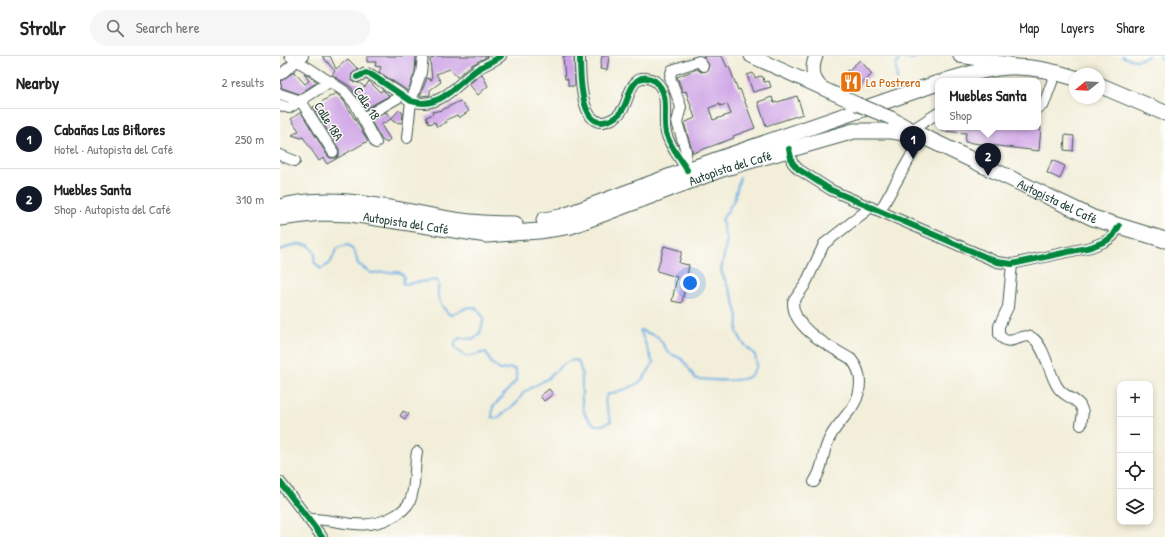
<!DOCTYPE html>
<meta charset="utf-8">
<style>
:root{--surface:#fff;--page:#f6f6f6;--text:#222;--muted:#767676;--line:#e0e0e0;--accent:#111827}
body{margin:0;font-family:"Patrick Hand",sans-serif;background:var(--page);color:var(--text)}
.controls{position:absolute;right:12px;bottom:12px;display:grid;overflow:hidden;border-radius:8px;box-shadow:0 2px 6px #0003}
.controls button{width:36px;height:36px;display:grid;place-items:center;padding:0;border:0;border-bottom:1px solid var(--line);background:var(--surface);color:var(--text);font:20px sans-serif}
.compass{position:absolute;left:789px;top:12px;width:36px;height:36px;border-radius:50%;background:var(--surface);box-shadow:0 2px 6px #0003;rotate:252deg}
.you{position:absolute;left:410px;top:227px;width:14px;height:14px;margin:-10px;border:3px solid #fff;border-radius:50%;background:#1a73e8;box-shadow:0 0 0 6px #1a73e833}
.badge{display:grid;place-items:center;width:26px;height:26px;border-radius:50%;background:var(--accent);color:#fff;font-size:13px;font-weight:700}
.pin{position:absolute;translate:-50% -33px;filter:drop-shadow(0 1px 2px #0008)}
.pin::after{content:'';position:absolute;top:21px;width:14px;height:12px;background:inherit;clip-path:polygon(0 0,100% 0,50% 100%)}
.popup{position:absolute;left:655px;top:22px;width:106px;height:52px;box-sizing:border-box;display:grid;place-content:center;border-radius:8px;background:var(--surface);filter:drop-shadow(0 1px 3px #0005);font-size:13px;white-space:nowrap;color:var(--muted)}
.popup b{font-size:15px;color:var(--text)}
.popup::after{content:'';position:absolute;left:50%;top:100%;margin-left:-8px;border:8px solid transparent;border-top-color:var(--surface)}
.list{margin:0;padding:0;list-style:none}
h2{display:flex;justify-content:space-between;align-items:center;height:52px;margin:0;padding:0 16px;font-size:17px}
h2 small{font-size:13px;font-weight:400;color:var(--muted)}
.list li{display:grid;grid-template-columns:26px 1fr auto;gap:12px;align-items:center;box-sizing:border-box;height:60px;padding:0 16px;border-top:1px solid var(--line)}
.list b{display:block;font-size:15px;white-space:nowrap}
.list p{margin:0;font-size:13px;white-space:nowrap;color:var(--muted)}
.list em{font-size:13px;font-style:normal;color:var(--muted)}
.icon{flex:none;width:22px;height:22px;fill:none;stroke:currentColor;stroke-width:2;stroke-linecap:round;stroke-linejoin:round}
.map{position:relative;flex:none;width:885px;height:481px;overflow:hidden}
header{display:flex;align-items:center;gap:24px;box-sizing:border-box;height:56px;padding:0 20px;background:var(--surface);border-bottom:1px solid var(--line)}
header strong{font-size:19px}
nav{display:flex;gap:22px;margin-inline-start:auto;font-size:14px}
.search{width:280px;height:36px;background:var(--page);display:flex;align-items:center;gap:10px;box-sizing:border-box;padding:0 14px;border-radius:22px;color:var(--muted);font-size:15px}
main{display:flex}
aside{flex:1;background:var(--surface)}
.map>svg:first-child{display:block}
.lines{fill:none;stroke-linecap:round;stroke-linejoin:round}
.stream{stroke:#6eb0e3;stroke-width:2}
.building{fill:#cda2e6;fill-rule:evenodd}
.minor-casing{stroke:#3f584d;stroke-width:12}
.major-casing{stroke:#3f584d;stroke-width:15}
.highway-casing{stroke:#3f584d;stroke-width:17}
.minor{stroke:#fff;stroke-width:10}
.major{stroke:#fff;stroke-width:13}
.highway{stroke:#fff;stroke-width:15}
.major-bridge-casing{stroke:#3f584d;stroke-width:15;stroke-linecap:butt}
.major-bridge{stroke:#fff;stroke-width:13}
.cycleway-casing{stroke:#fdfcf7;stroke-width:8}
.cycleway{stroke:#00873e;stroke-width:6}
.labels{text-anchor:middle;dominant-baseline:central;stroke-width:3;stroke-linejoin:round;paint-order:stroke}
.food-label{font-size:13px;fill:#c56008;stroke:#fdfcf7;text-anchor:start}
.street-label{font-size:13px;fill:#1f3d34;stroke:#fdfcf7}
</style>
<header>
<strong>Strollr</strong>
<div class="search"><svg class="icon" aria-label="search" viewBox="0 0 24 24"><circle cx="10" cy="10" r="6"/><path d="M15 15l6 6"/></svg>Search here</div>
<nav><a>Map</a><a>Layers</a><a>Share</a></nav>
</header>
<main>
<aside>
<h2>Nearby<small>2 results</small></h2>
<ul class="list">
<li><span class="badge">1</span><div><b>Cabañas Las Biflores</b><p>Hotel · Autopista del Café</p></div><em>250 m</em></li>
<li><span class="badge">2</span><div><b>Muebles Santa</b><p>Shop · Autopista del Café</p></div><em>310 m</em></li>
</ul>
</aside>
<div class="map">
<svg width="885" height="481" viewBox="0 0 885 481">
<rect width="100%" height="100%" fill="#fdfcf7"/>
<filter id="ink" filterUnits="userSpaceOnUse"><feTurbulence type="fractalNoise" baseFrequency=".025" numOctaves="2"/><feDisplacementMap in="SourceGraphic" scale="8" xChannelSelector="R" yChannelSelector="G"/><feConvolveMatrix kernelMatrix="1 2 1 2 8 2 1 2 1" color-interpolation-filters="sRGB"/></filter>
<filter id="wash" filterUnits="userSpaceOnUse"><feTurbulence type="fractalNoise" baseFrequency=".012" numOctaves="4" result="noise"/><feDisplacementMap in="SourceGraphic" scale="16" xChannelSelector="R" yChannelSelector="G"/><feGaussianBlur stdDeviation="0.9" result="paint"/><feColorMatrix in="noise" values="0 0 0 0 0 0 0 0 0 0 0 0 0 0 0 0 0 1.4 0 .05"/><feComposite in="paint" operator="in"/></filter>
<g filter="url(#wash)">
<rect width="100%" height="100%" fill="#f2eed9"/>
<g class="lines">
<g class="stream">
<path d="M 842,0 C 851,5 859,6 868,0"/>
<polyline points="880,0 885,7"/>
<polyline points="617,25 616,9 620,1 632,3 640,0"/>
<path d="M 0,194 L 18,188 L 29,189 L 35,197 L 34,206 L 41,213 C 44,211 48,209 50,207 C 57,198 51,191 68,189 L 75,196 L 78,208 L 91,217 L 119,216 L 124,220 L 123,228 L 157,224 L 159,229 C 155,241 161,251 170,259 L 189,251 L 196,252 L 204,262 L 200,277 L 194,283 L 179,282 L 175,286 L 175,291 C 186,306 191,299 206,296 L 211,307 L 220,314 L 232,312 L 236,314 L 236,325 L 213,351 L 212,361 L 216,363 L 236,348 L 244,336 L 267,323 L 281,310 L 289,305 L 297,304 C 307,318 297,346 306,360 C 308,363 312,366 315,369 L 323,369 L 331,365 L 325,346 L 327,339 C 352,330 360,333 373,307 L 360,274 L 378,281 L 389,297 L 402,303 L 416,323 C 428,324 461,327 470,320 C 473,317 475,312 477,309 L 475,299 L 463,287 L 457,276 L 458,261 L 453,242 L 441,215 L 447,183 L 444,176 L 442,164 L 454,144 L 460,121"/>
</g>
</g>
<g id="blocks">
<g class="building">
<polygon points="42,0 50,0 56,13 68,3 78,13 72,18 71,23 73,26 79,27 85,31 89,25 100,36 103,34 109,40 85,53 71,31 52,19 55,15"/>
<polygon points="87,0 136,0 135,16 128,35 99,16 101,11 95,10 96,6 87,6"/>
<polygon points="155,0 208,0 190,10 177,21 170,13 156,18 161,26 150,34 150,39 140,40 147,22 152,24 150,3"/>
<polygon points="283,0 294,0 295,30 288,30 288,23 285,23"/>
<polygon points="322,0 329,0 327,14 320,13"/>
<path d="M 423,0 L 442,0 L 447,11 L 449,11 L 450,13 L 458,34 L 460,33 L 475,72 L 453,80 L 454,82 L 413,97 L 404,67 L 415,62 L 406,35 L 403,36 L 397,21 L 417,13 L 421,16 L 427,15 L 429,9 ZM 440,48 L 440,50 L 447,48 L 451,58 L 433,64 L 429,52 Z"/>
<polygon points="580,4 592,18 575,34 562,20"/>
<polygon points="14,16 25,28 29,25 24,17 38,26 19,38 2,32 0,25"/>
<polygon points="473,17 475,22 480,20 483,21 484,26 489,25 491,31 473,36 467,19"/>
<polygon points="202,18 208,30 198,39 189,28"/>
<polygon points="56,37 64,45 88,85 47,108 43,102 39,105 23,81 21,82 12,79 19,75 11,63 21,56 47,99 50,102 56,102 59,99 59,93 33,51"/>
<polygon points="517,40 523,58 486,70 478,46 492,41 494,47"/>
<polygon points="180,45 189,55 179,62 177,59 166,64 167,66 157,71 155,66 149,68 146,61 153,58 152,56 162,54"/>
<polygon points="119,54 123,57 122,67 114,66 111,63"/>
<polygon points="106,56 111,63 101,69 110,83 107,87 102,84 91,65"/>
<polygon points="661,71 761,71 759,95 685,86 686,77 661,75"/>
<polygon points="785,79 794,80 793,95 784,94"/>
<polygon points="772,104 785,110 780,123 767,117"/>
<polygon points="384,190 402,195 399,207 409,209 402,247 392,245 397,221 377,215"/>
<polygon points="269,333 273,338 264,345 260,340"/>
<polygon points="123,355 129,358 125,363 120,360"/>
</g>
</g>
</g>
<g filter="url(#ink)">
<use href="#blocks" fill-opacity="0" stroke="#3f584d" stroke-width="1"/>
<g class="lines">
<g class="minor-casing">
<g id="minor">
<polyline points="10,0 64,35 75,48 96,87"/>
<path d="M 300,0 C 300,16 300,68 323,66 C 329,65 335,62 339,58 C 349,49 347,32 358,24 C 363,20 370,22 375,25 C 391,38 382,59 386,77 C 390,91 400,102 407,114"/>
<polyline points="0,19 23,0"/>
<path d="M 77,21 L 86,17 L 92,19 L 131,45 C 159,54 175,30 195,15 C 203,9 213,6 221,0"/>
<polyline points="0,38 21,45 53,96"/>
<polyline points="0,49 9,52 51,25"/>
<polyline points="758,52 764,48 776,15"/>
<polyline points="83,62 121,40"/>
<polyline points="633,73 658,57"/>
<polyline points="127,82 131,45 141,17 143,0"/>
<polyline points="509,93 512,106 518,113 551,134 717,206 732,208 811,191 826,185 833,180 839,170"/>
<polyline points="0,99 15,105"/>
<polyline points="405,110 406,95 397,66 401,51 390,21 392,14 419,5 423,10"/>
<polyline points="600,155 642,80"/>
<path d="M 732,208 L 728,251 L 719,270 L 719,278 C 729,295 743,273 754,283 C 765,292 769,317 777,330 C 782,340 793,341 800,349 L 803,356 L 801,369"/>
<polyline points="0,426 42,481"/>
<path d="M 534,426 C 544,411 541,403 547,388 C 555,364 580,355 580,326 C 580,317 577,310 571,303 C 551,291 512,273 513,246 L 525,229 L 544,188 L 591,151"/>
<path d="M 28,463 C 59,462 81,477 112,461 C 120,457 126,453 130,445 C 136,431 134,411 137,396"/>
</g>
</g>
<g class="major-casing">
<g id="major">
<polyline points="471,0 577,48"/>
<path d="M 536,0 C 531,12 532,23 542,32"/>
<polyline points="680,0 730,8"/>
<polyline points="611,62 641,79"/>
</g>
</g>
<g class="highway-casing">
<g id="highway">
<path d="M 665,25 C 715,9 744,5 795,22"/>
<polyline points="819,29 885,57"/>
<path d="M 0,151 C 58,135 117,155 174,164 C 194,167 215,168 235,168"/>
<path id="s1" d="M 0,162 L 40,157 L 71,158 L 207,179 L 259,175 L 291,170 L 442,113 L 574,75 L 612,75 L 642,80 L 813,162 L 885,184"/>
<polyline points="264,164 281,161 407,114 658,27"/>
</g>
</g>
<use href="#minor" class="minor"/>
<use href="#major" class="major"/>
<use href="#highway" class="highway"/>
<g class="major-bridge-casing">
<polyline id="major-bridge" points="577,48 611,62"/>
</g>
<use href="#major-bridge" class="major-bridge"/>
<g class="cycleway-casing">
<g id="cycleway">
<path d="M 300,0 C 300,16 300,68 323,66 C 329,65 335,62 339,58 C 349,49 347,32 358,24 C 363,20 370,22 375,25 C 391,38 382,59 386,77 C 390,91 400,102 407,114"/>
<path d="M 77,21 L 86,17 L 92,19 L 131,45 C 159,54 175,30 195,15 C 203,9 213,6 221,0"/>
<polyline points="509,93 512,106 518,113 551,134 717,206 732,208 811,191 826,185 833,180 839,170"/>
<polyline points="0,426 42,481"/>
</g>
</g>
<use href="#cycleway" class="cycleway"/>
</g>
</g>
<defs>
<g id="restaurant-square" transform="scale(1.15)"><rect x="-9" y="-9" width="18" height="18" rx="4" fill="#e8710a" stroke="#fdfcf7"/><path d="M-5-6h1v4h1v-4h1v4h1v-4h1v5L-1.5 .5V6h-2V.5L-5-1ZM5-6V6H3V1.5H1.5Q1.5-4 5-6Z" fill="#fff"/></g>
</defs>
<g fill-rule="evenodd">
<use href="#restaurant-square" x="571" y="26"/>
</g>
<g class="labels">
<g class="food-label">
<text x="586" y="26">La Postrera</text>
</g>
<g class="street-label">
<text transform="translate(87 47) rotate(57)">Calle 18</text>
<text transform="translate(49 65) rotate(58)">Calle 18A</text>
<text stroke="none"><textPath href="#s1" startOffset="463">Autopista del Café</textPath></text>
<text stroke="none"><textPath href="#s1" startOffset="811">Autopista del Café</textPath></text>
<text stroke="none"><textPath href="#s1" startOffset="127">Autopista del Café</textPath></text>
</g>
</g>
</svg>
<div class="controls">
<button>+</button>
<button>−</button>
<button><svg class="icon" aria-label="locate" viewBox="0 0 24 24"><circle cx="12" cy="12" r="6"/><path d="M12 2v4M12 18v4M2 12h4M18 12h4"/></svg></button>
<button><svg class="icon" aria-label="layers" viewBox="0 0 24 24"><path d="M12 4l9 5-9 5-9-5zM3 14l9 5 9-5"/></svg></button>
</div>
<svg class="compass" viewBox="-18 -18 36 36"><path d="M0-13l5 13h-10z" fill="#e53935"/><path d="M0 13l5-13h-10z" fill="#767676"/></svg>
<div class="you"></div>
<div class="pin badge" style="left:633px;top:103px">1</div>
<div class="pin badge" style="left:708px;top:120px">2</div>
<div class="popup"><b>Muebles Santa</b>Shop</div>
</div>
</main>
